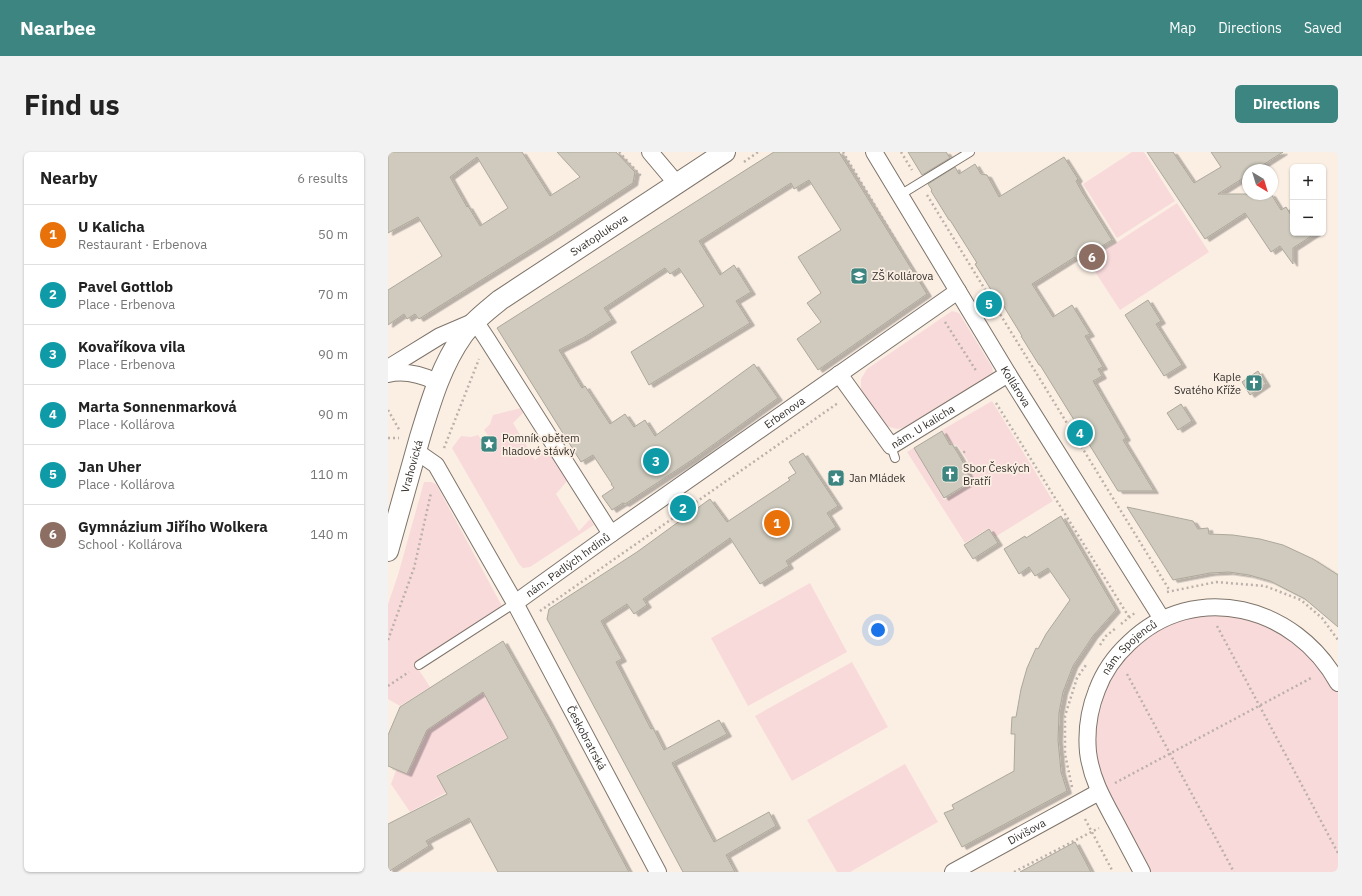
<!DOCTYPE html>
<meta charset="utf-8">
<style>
:root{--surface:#fff;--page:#f2f2f2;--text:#222;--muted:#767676;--line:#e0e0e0;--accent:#3d8580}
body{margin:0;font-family:"IBM Plex Sans",sans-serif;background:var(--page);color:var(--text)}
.controls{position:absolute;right:12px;top:12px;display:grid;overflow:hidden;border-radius:6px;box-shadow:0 1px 3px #0004}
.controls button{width:36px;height:36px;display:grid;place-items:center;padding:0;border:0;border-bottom:1px solid var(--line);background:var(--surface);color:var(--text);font:20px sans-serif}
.compass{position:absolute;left:854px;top:12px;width:36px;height:36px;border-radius:50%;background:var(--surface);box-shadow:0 1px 3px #0004;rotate:142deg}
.you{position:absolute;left:490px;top:478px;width:14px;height:14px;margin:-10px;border:3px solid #fff;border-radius:50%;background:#1a73e8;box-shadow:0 0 0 6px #1a73e833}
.badge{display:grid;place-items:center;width:26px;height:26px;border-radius:50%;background:var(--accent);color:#fff;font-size:13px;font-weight:700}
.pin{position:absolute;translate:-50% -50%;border:2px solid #fff;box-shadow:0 1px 4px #0006}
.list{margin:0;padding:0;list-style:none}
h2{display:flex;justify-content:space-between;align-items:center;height:52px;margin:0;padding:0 16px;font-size:17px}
h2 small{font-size:13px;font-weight:400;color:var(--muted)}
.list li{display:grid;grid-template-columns:26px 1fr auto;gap:12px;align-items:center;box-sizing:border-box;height:60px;padding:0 16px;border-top:1px solid var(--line)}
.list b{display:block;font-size:15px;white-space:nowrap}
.list p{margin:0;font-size:13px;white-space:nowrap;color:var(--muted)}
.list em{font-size:13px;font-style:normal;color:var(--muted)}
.map{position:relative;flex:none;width:950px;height:720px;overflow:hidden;border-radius:6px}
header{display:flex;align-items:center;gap:24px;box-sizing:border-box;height:56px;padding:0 20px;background:var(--accent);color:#fff}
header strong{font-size:19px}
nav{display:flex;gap:22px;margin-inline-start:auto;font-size:14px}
.intro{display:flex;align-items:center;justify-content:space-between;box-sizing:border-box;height:96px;padding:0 24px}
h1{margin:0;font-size:28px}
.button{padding:10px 18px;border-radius:6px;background:var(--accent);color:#fff;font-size:14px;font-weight:700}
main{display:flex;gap:24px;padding:0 24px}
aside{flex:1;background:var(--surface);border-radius:6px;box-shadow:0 1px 3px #0004}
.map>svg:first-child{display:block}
.green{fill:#f9dadb}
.building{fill:#cfcabd;stroke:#aca89a;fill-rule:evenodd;filter:url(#shadow)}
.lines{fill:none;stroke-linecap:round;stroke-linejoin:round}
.service-casing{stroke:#7e746a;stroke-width:10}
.minor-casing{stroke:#7e746a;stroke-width:18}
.tertiary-casing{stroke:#7e746a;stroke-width:22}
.path{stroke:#bbb1a8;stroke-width:2.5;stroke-dasharray:2 3;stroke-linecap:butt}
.service{stroke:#fff;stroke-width:8}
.minor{stroke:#fff;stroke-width:16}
.tertiary{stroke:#fff;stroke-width:20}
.labels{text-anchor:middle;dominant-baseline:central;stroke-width:3.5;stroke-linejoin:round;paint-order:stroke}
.street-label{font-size:11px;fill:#332f2b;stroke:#fbefe4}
.poi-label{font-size:11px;fill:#332f2b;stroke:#fbefe4;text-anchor:start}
</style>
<header>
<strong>Nearbee</strong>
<nav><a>Map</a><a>Directions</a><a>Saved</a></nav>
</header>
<div class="intro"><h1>Find us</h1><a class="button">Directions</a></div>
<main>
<aside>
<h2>Nearby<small>6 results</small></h2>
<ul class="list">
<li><span class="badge" style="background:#e8710a">1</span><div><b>U Kalicha</b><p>Restaurant · Erbenova</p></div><em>50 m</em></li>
<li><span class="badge" style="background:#0f9aa8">2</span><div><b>Pavel Gottlob</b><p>Place · Erbenova</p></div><em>70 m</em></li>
<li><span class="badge" style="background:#0f9aa8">3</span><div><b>Kovaříkova vila</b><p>Place · Erbenova</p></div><em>90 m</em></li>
<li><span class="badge" style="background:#0f9aa8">4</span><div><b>Marta Sonnenmarková</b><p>Place · Kollárova</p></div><em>90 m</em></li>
<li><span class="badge" style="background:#0f9aa8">5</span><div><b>Jan Uher</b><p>Place · Kollárova</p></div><em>110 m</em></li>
<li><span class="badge" style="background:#8d6e63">6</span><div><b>Gymnázium Jiřího Wolkera</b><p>School · Kollárova</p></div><em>140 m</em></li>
</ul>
</aside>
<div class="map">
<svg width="950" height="720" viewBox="0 0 950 720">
<defs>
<filter id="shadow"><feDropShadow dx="4.5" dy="2.5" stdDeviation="0" flood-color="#0004"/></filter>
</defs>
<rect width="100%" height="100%" fill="#fbefe4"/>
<g class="green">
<polygon points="744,0 756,0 787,49 729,86 695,32"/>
<polygon points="789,51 821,100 732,158 700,109"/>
<polygon points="564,159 571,161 604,215 605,220 602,224 518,275 509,277 498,274 476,243 473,237 473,227 479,217"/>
<polygon points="604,249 665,349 607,385 601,376 577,391 519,300 527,295 556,348 586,329 577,315 579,314 580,309 570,294 564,292 554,278"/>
<polygon points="133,256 135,261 125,271 147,308 159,297 179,329 168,342 191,379 202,367 206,373 142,415 135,416 131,412 64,296 73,284 83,285 90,283 96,291 94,292 100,300 108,294 96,278 102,272 105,263"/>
<polygon points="36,330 43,330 48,332 114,454 27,512 42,535 12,554 0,547 0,452 10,423"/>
<polygon points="422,431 459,500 360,554 323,486"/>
<polygon points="828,459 869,465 912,489 943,529 950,541 950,720 763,720 714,629 704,589 713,533 739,498 790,466"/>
<polygon points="464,510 500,575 404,629 367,564"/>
<polygon points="92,532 120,585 49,623 59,640 22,660 3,632 9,616 39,576"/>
<polygon points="517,612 550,670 462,720 449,720 419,668"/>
</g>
<g class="building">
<path d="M 0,0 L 134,0 L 162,44 L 192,25 L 169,0 L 228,0 L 247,20 L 245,31 L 164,84 L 31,167 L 27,162 L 19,167 L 16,162 L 0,173 L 0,138 L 54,104 L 30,65 L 0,81 ZM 89,5 L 120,56 L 92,74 L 80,54 L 79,55 L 62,25 Z"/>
<polygon points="386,0 451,0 539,142 430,218 409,187 433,170 419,151 433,141 410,105 453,78 421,28 406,37 403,31 311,89 332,123 346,113 363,140 348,149 362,171 261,233 243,200 316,154 291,116 282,122 277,116 216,156 224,168 195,186 171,198 194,236 197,234 222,272 237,262 246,275 257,268 267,284 366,212 390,246 304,308 237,352 235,351 224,358 214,344 226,336 223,332 224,332 205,303 193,310 109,176"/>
<polygon points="520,0 558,0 562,6 534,23"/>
<polygon points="759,0 785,0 806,31 833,15 823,0 895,0 867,18 860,18 860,23 830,42 883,42 893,58 898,55 905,66 905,81 928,81 905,96 905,112 892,94 883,100 857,61 817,87"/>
<polygon points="676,5 690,27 688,29 694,40 724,88 689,109 687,105 644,132 665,165 684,153 702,182 697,184 715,215 710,217 714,224 705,229 738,286 735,288 766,339 730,339 652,213 651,213 633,184 634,184 607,140 605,141 587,112 589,111 562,68 561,68 543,39 544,38 540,32 567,15 571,22 587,12 593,22 599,23 611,45"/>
<polygon points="760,148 773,169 768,172 794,213 776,224 737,163"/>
<polygon points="870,219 878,232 862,243 854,230"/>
<polygon points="793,252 804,269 790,278 779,261"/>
<polygon points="554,279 562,293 564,292 571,303 577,314 576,315 584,329 556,346 526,296"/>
<polygon points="415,301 450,354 439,361 448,375 398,409 401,414 372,432 342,386 255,447 259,453 246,462 239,452 213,469 234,507 228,510 263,577 265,576 276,598 331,568 339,582 284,611 326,690 381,660 388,674 338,703 347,720 295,720 159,467 161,457 249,400 322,347 339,370 402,328 400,326 408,321 401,310"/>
<polygon points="739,355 805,369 810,377 820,376 821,382 845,383 872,387 895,393 925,407 950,423 950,475 917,447 882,429 861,423 841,420 822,421 785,428"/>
<polygon points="673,364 728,458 705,484 685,514 675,540 671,561 670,588 673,620 679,639 574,695 556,661 566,657 564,653 626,619 627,582 623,582 624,565 628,565 633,537 639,516 648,496 650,497 658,482 682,448 660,416 647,424 641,415 631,422 616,397 637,384 638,386"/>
<polygon points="601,377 610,391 585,407 576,393"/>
<polygon points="115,489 159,567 241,720 110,720 81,666 38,689 41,694 0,720 0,672 59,642 49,624 120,586 95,540 39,578 19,622 0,614 0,583 12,555"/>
<polygon points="687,690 703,720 632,720"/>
</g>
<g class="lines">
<g class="service-casing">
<g id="service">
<polyline points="512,43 582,0"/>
<polyline points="503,294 507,306"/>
<polyline points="31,513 127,451"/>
</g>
</g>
<g class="minor-casing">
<g id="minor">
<polyline points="262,0 289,32"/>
<path id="s1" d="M 486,0 L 620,222 L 774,467"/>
<polyline points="0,216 52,184 87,169 99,187 223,382"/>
<path d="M 0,222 C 17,218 34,223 49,230"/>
<path id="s2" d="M 451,222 L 503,294 L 620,222"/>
<path id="s3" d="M 28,299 L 48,313 L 127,451 L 270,720"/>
<path id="s4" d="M 127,451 L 223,382 L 570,139"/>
<path id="s5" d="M 565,720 L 711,640"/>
<path id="s6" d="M 754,720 C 745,703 736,686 727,669 C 715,647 703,626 700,600 C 698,578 701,558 709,538 C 716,519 727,504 741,491 C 807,427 908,454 950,531"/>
</g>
</g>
<g class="tertiary-casing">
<g id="tertiary">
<path id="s7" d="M 0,399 C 11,361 21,323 32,285 C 43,249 53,214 75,183 C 85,169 99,159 112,148 L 337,0"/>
</g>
</g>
<g class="path">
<polyline points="231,0 254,25"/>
<polyline points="455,0 538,139"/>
<polyline points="513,0 524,18"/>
<polyline points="356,10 370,0"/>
<polyline points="539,43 782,439"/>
<polyline points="557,170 589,220"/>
<polyline points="608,251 741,465"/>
<polyline points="0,258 12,279"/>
<polyline points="0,286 11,286"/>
<polyline points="56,296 91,207"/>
<polyline points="571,303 578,299"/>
<polyline points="779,440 828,430 877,434 913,448 934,466 950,488"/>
<polyline points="152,459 450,251"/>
<polyline points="733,472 748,460"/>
<polyline points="829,474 950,701"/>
<polyline points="0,488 26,416 43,341"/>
<polyline points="712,493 718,484 728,476"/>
<polyline points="739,522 846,720"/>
<polyline points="0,534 21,520"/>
<polyline points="727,631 925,525"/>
<polyline points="684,635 677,602 677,564 689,526 698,513"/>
<polyline points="697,667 725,720"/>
<polyline points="626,720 711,676"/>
</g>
<use href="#service" class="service"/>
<use href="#minor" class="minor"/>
<use href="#tertiary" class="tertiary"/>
</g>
<defs>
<g id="school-square" transform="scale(0.9)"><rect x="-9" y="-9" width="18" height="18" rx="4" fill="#3d8580" stroke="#fbefe4"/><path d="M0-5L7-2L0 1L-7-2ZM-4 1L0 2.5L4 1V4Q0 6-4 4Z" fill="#fff"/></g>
<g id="church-square" transform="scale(0.9)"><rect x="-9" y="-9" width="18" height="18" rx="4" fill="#3d8580" stroke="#fbefe4"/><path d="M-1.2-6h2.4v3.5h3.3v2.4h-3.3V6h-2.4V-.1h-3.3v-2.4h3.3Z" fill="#fff"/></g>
<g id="sight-square" transform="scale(0.9)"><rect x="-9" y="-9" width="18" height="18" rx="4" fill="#3d8580" stroke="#fbefe4"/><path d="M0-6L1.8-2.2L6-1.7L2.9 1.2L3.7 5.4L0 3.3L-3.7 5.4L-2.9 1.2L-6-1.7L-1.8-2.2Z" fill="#fff"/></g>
</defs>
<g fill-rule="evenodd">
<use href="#school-square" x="471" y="124"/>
<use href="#church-square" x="866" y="231"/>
<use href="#sight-square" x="101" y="292"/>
<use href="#church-square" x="562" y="322"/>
<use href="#sight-square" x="448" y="326"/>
</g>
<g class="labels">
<g class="street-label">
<text stroke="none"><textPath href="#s7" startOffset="399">Svatoplukova</textPath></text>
<text stroke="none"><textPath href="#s1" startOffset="274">Kollárova</textPath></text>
<text stroke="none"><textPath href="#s4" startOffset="330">Erbenova</textPath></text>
<text stroke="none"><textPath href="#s2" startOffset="126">nám. U kalicha</textPath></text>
<text stroke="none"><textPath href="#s7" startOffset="88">Vrahovická</textPath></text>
<text stroke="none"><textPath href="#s4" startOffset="65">nám. Padlých hrdinů</textPath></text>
<text stroke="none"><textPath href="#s6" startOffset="250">nám. Spojenců</textPath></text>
<text stroke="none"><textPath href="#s3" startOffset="336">Českobratrská</textPath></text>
<text stroke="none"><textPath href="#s5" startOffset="84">Divišova</textPath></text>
</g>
<g class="poi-label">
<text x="484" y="124">ZŠ Kollárova</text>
<text x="853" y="225" text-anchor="end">Kaple<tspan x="853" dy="13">Svatého Kříže</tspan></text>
<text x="114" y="286">Pomník obětem<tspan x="114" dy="13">hladové stávky</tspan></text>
<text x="575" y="316">Sbor Českých<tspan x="575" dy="13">Bratří</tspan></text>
<text x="461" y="326">Jan Mládek</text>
</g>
</g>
</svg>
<div class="controls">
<button>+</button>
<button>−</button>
</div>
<svg class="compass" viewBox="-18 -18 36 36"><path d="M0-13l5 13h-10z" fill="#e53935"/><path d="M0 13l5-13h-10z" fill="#767676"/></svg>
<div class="you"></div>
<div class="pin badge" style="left:389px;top:371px;background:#e8710a">1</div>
<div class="pin badge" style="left:295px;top:356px;background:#0f9aa8">2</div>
<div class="pin badge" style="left:268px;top:309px;background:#0f9aa8">3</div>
<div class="pin badge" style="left:692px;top:281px;background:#0f9aa8">4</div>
<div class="pin badge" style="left:601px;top:152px;background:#0f9aa8">5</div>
<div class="pin badge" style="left:704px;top:105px;background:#8d6e63">6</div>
</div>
</main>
